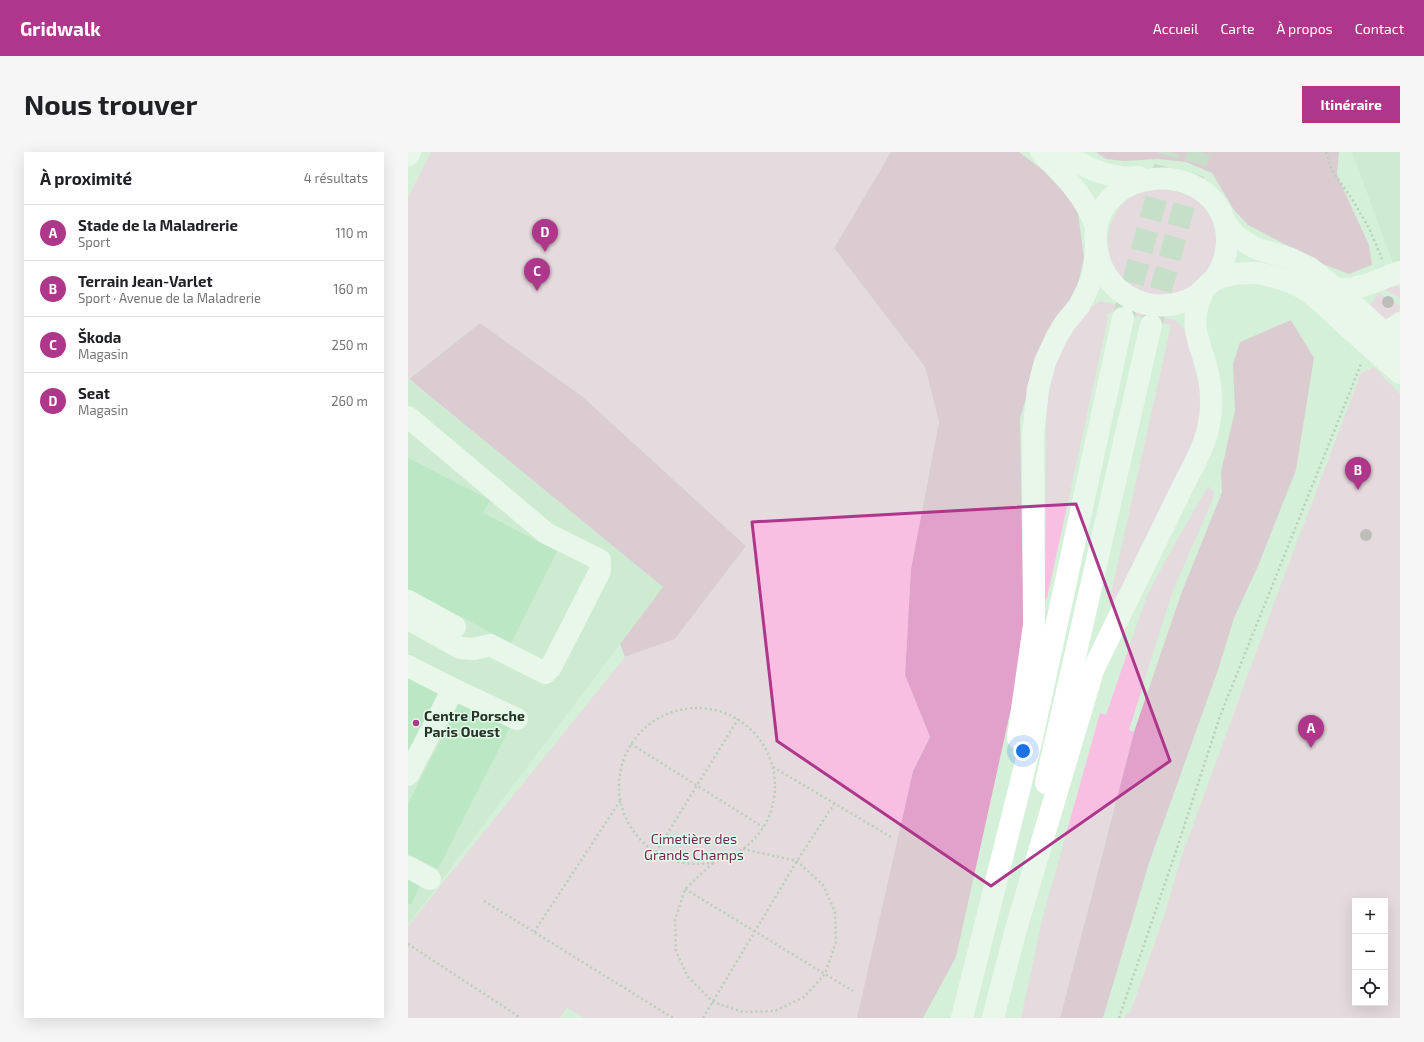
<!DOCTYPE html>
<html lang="fr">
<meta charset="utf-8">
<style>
:root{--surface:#fff;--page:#f6f6f6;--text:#202124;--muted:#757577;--line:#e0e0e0;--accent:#ae368b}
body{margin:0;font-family:"Exo 2",sans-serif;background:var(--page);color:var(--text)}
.controls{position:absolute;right:12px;bottom:12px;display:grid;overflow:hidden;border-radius:0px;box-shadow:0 4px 16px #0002}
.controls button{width:36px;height:36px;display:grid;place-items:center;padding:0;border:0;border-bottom:1px solid var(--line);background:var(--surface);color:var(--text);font:20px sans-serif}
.you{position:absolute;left:615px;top:599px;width:14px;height:14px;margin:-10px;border:3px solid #fff;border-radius:50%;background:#1a73e8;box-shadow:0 0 0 6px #1a73e833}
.badge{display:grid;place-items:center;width:26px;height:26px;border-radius:50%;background:var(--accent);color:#fff;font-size:13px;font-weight:700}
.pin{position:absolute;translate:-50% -33px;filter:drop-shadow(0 1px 2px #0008)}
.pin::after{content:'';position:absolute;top:21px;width:14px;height:12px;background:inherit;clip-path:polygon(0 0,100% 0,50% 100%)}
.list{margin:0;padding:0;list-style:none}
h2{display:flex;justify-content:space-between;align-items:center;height:52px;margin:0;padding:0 16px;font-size:17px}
h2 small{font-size:13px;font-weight:400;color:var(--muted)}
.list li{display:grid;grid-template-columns:26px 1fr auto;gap:12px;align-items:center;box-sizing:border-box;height:56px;padding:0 16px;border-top:1px solid var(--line)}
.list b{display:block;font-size:15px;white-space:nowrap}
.list p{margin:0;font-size:13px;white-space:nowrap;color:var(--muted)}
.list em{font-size:13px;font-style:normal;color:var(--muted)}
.icon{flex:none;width:22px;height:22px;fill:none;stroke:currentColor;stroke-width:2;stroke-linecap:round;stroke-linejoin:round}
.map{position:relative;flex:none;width:992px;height:866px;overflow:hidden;border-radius:0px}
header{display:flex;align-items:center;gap:24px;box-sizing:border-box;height:56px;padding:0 20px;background:var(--accent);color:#fff}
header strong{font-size:19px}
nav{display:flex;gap:22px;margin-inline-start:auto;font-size:14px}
.intro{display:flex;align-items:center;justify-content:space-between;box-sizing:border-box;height:96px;padding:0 24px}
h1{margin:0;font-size:28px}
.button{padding:10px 18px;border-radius:0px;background:var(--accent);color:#fff;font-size:14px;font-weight:700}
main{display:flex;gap:24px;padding:0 24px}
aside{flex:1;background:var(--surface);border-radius:0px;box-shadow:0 4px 16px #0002}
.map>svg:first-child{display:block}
.built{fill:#c4e4c8}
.green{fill:#f9bfe3;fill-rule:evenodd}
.forest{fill:#e2a1ca}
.building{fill:#9edbaa}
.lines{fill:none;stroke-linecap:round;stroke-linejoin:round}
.highway-tunnel{stroke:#b2cab6;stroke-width:22;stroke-dasharray:22 11;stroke-linecap:butt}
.path{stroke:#92a796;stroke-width:2.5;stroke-dasharray:2 3;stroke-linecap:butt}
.minor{stroke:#fff;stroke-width:22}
.major{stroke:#fff;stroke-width:22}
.highway{stroke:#fff;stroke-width:22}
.tree{fill:#9f8194}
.marked{fill:none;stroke:#ae368b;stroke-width:3;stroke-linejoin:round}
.poi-dot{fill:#ae368b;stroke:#e2fde7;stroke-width:1.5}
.labels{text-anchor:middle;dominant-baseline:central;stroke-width:3;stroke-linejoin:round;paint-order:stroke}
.poi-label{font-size:14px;font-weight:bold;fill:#28322a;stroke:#e2fde7;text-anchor:start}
.park-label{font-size:14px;fill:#72275b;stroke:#e2fde7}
</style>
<header>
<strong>Gridwalk</strong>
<nav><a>Accueil</a><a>Carte</a><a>À propos</a><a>Contact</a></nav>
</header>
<div class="intro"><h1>Nous trouver</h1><a class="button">Itinéraire</a></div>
<main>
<aside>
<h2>À proximité<small>4 résultats</small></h2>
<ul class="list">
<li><span class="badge">A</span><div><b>Stade de la Maladrerie</b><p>Sport</p></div><em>110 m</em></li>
<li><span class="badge">B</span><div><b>Terrain Jean-Varlet</b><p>Sport · Avenue de la Maladrerie</p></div><em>160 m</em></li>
<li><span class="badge">C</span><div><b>Škoda</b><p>Magasin</p></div><em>250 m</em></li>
<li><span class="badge">D</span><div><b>Seat</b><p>Magasin</p></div><em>260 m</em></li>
</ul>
</aside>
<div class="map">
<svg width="992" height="866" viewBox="0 0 992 866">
<rect width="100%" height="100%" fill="#d5f0d9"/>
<g class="built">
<polygon points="944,0 992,0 992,127 986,114"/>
<polygon points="0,227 255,435 0,773"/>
</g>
<g class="green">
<polygon points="23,0 483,0 426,96 517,215 531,270 503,417 497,523 522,585 505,619 450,866 176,866 159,856 152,866 0,866 0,774 217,505 267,487 338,394 175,245 72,171 0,227 0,45"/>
<circle cx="754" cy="89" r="54"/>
<polygon points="985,133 992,135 992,147 976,137"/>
<polygon points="971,141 992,154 991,160 977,170 961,154"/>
<path d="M 692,149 L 701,151 L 764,167 C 773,171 776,176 780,184 L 794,245 L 790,283 L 713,437 L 703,452 L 701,451 L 763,173 L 705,158 L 703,161 L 699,162 L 700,167 L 639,446 L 637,448 L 638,262 L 643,222 L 657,188 L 681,156 Z"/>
<path d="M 966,215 L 992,242 L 992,866 L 717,866 L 719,861 L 722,861 L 755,767 L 774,703 L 872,435 L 953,221 ZM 947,749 L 977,749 L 977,851 L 947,851 Z"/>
<polygon points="800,334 806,341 805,347 764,441 721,578 726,580 652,866 613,866 634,768 692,561 698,563 738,446 756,411"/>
</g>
<g class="forest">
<polygon points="483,0 611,0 636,19 669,53 676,106 668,140 628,215 612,266 616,498 548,805 515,866 449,866 505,619 522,585 497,523 503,417 531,270 517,215 426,96"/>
<polygon points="688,0 931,0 929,23 961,93 964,113 941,122 917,113 840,73 826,58 804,21 778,10 749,7 716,9 698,7"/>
<polygon points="883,168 906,206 888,318 850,414 826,466 811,515 741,711 695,866 652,866 726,580 773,442 814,340 813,320 827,258 825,212 832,190"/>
<polygon points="72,171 175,245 338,394 267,487 217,505 212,492 255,435 1,227"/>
</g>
<g class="building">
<polygon points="0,306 82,348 75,361 149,399 103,491 0,437"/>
<polygon points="0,522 33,539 0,603"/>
<polygon points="53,548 103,573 30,717 0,702 0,652"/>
<polygon points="0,722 14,729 3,753 0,751"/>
</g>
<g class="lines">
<g class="highway-tunnel">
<polyline points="716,163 761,0"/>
<polyline points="744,170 791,0"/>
</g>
<g class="path">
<polyline points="918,0 923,17 944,47 961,76 974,107"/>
<circle cx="289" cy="634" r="78"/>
<polyline points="223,592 355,675"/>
<polyline points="365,615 483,685"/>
<polyline points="248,700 330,567"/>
<polyline points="305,711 277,737 267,768 268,799 280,825 305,850 335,860 367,859 396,845 417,822 428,790 427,760 415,733 389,709 335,697"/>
<polyline points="277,737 445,839"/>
<polyline points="76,749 265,866"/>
<polyline points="126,780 212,649"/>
<polyline points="0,792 113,866"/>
<polyline points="295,866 389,709 426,652"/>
<polyline points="711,866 769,696 812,564 953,212"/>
</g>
<g class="minor">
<path d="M 928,137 C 950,139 972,127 992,120"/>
<path d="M 959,182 C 971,183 982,179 992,171"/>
<polyline points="0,265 138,381 192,408 192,419 143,515 137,521 82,493 66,497 52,496 0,467"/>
<polyline points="0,449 47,475"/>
<polyline points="0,514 45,537 109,567"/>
<polyline points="0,623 45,537"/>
<polyline points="0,715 22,727"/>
</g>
<g class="major">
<path d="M 633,0 C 655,22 678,45 688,75"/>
<path d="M 652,0 C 677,15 701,28 731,25"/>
<polyline points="0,3 2,0"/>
<polyline points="817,71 828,84 842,93 850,97 881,106 902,116 928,137 992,195"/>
<path d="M 804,130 C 818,113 823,89 816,67 C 790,0 673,20 689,100 C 692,115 699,128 711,138 C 732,156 762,158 786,145 C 793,141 797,135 803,130 C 816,121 845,119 859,123 C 899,131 913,150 941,176 C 958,191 975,206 992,221"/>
</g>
<g class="highway">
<polyline points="610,586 626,473 625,283 630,237 637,210 649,184 657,171 671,154 679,138 685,124 688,99"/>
<polyline points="638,631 743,173"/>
<polyline points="554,866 624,586 715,166"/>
<path d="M 585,866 L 608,777 L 685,518 L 779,326 C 798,292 808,266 801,226 C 794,190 777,176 796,137"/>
</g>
</g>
<g class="tree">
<circle cx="980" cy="150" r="6"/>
<circle cx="958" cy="383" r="6"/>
</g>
<path d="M0 0H992V866H0ZM 668,352 L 762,609 L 583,734 L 369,589 L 344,370 Z" fill="#d5f0d9" fill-opacity=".55" fill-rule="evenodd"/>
<path class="marked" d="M 668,352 L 762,609 L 583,734 L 369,589 L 344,370 Z"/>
<circle class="poi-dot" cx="8" cy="571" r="4"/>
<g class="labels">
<g class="poi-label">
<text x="16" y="563">Centre Porsche<tspan x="16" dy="16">Paris Ouest</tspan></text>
</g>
<g class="park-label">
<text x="286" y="686">Cimetière des<tspan x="286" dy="16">Grands Champs</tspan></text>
</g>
</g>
</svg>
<div class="controls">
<button>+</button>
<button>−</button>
<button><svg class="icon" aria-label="locate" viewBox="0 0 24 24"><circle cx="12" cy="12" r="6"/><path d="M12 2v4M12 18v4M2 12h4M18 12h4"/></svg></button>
</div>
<div class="you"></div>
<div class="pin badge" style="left:903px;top:596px">A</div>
<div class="pin badge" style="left:950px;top:338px">B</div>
<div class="pin badge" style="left:129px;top:139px">C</div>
<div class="pin badge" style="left:137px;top:100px">D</div>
</div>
</main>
